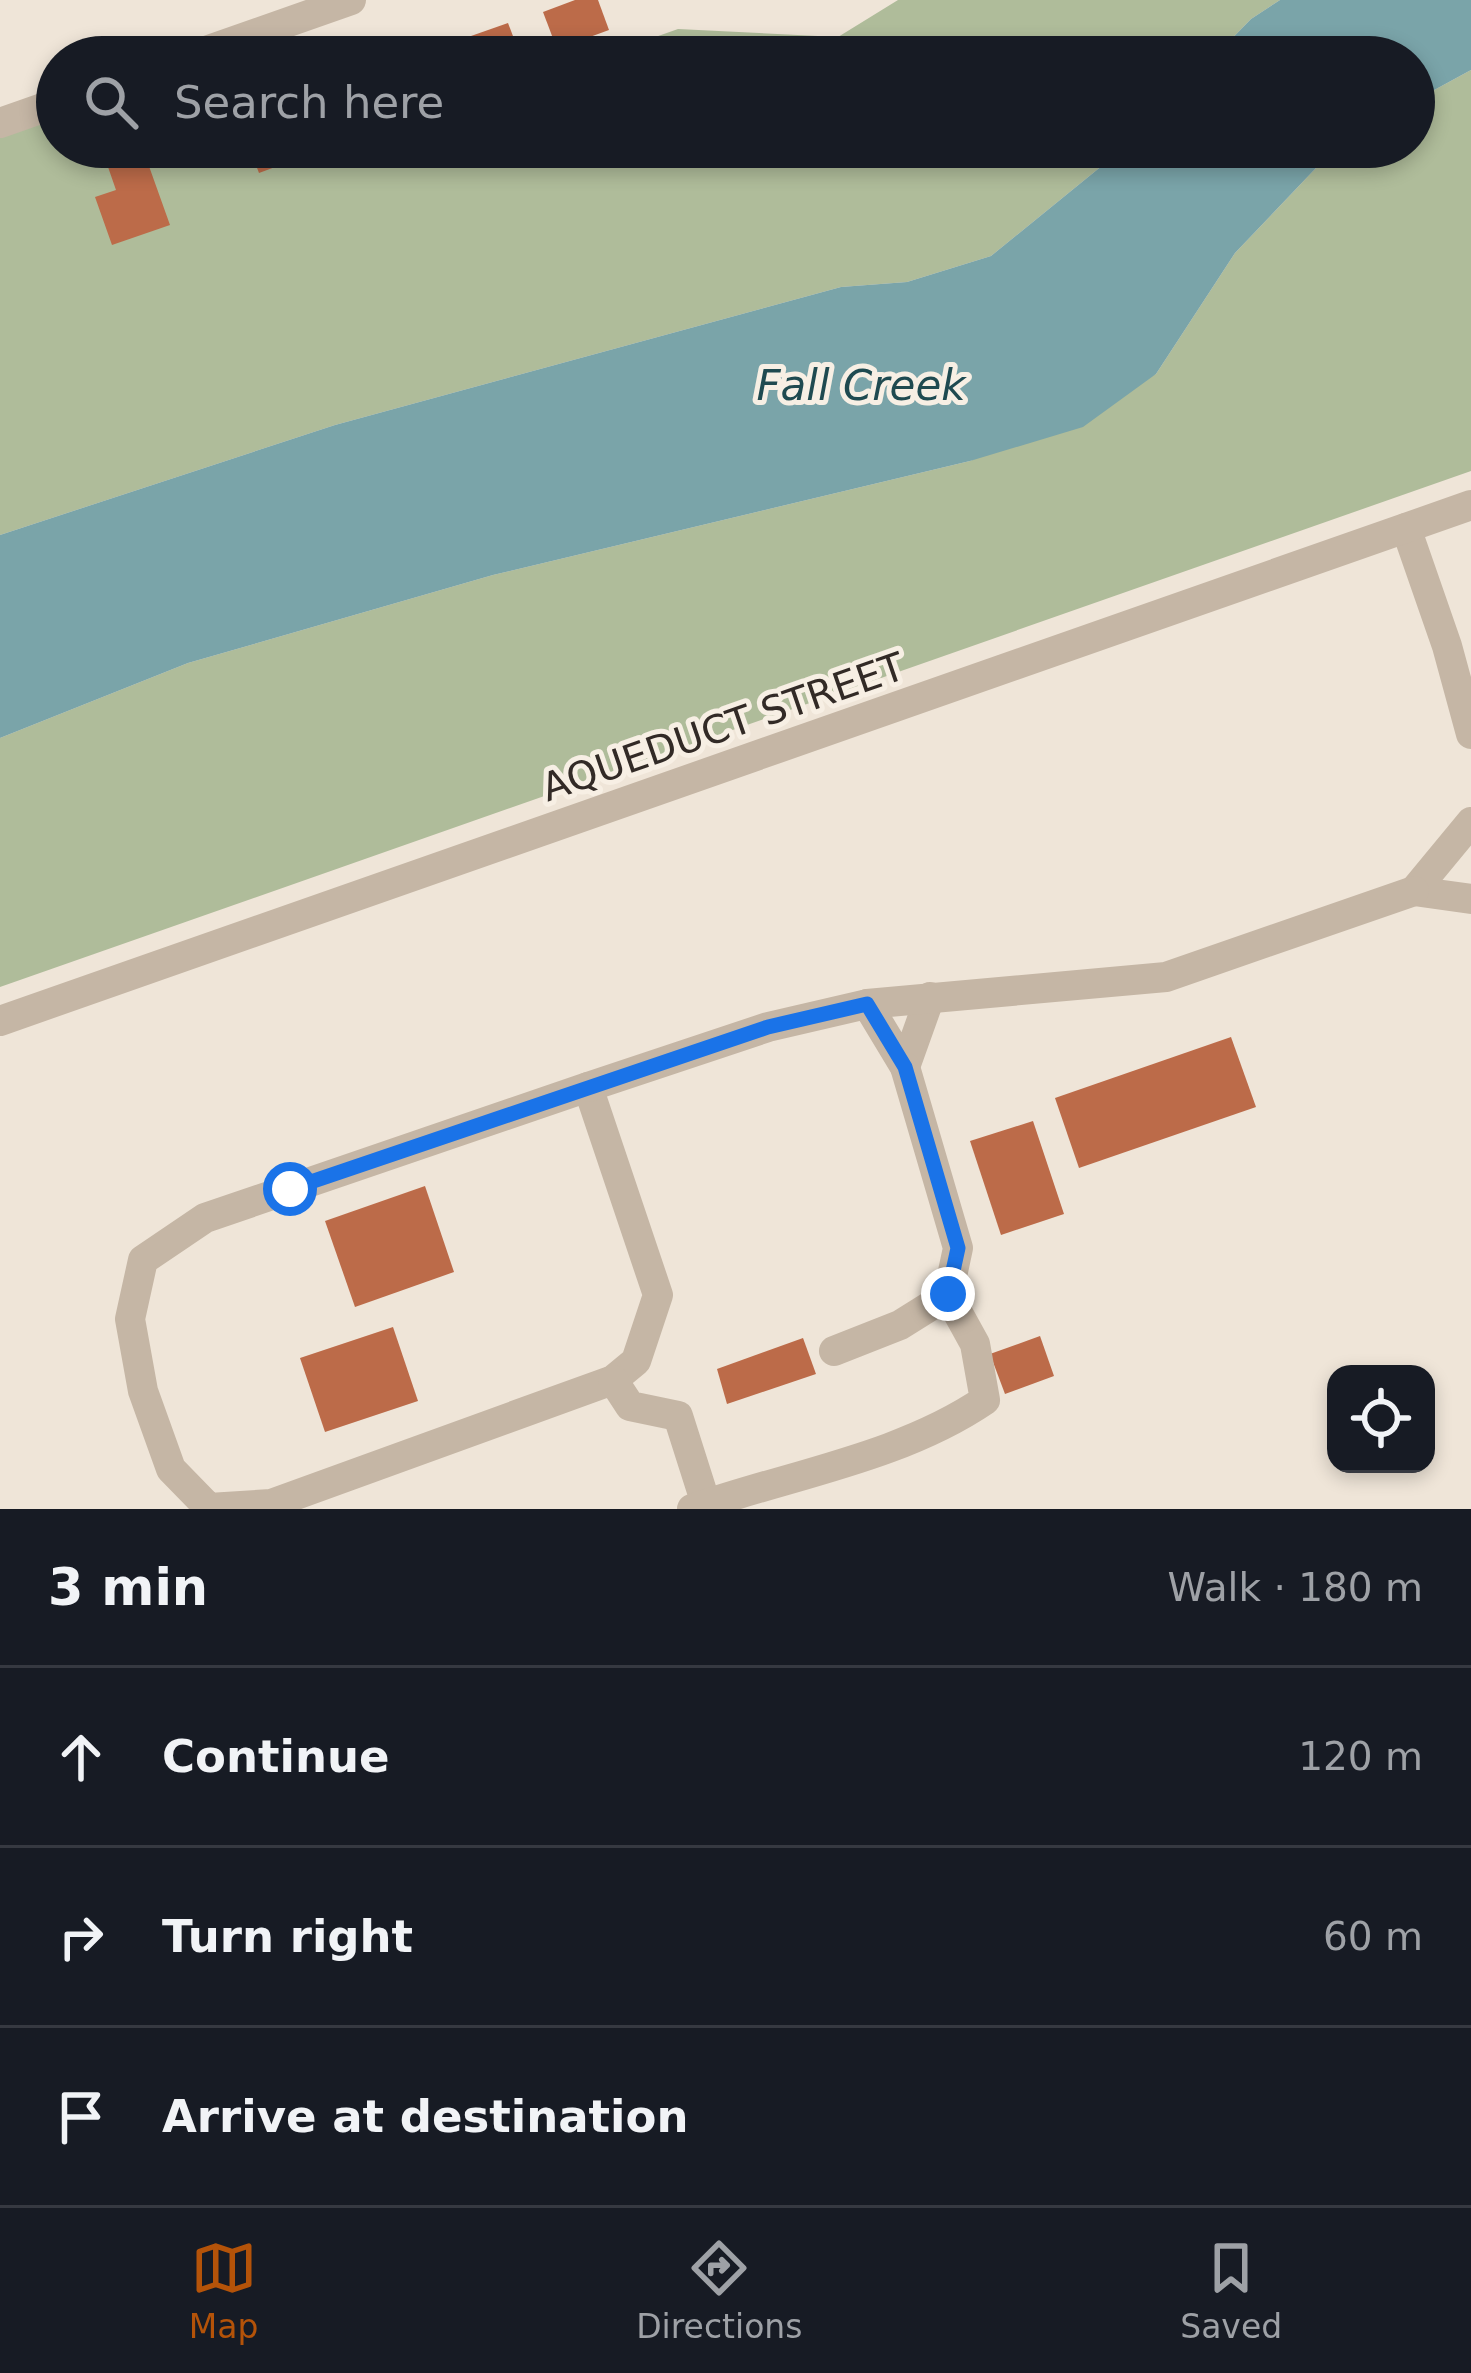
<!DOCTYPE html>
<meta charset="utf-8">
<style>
:root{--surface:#171b24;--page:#242831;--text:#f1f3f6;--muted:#9ea1a6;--line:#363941;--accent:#b45309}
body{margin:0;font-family:"DejaVu Sans",sans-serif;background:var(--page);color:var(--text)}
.controls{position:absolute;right:36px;bottom:36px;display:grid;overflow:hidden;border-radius:24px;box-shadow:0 6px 18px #0003}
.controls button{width:108px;height:108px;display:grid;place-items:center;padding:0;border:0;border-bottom:3px solid var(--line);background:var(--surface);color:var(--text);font:60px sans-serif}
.stop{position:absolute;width:36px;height:36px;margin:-27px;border:9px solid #1a73e8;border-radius:50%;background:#fff}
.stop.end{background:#1a73e8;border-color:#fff;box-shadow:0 3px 12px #0008}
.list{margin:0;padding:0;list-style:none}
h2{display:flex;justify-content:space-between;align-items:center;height:156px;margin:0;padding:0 48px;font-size:51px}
h2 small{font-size:39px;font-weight:400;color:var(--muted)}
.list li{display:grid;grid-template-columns:78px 1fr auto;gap:36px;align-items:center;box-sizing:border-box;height:180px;padding:0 48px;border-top:3px solid var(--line)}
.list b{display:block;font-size:45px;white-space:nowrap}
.list em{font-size:39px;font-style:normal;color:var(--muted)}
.icon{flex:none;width:66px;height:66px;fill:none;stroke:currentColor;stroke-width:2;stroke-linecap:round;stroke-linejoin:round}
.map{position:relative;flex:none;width:1471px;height:1509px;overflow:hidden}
.search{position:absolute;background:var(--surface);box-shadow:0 6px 18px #0003;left:36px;right:36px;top:36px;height:132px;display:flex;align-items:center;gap:30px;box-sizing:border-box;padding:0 42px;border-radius:66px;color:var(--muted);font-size:45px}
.sheet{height:696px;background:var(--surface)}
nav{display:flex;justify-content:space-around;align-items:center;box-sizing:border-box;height:168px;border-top:3px solid var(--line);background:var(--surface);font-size:33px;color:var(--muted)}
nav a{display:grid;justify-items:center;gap:6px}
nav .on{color:var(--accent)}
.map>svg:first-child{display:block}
.green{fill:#afbc9a}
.water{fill:#7aa4a9}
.building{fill:#bc6b49}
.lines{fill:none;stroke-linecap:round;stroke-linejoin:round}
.minor{stroke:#c5b6a5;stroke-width:30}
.route{stroke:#1a73e8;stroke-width:15}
.labels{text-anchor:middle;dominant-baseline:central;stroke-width:10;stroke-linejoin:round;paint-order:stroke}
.street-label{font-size:39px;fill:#322a26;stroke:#f7efe4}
.water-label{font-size:42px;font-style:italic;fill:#1f4a50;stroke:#f7efe4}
</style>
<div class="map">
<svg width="1471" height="1509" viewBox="0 0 1471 1509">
<rect width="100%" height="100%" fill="#efe5d8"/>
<g class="green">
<polygon points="898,0 1280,0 1251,19 1214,57 599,57 678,29 838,37"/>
<polygon points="1471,70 1471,471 0,987 0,738 188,663 493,575 970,461 1156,374 1235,253 1336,147 1414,147 1414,101"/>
<polygon points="57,117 57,147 1125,147 991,256 907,282 841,287 335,425 0,535 0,137"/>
</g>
<g class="water">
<polygon points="1280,0 1471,0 1471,70 1414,101 1414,57 1214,57 1251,19"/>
<polygon points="1125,147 1336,147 1235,253 1156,374 1083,427 970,461 493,575 188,663 0,738 0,535 335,425 841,287 907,282 991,256"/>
</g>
<g class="building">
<polygon points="575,0 598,0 609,30 557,49 543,12"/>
<polygon points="508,23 521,57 478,57 471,36"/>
<polygon points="455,40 461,57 422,57 420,54"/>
<polygon points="249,147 329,147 259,173"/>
<polygon points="145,155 170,225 112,245 95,197 116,190 108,167"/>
<polygon points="1231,1037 1256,1107 1079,1168 1055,1098"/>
<polygon points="1033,1121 1064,1214 1001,1235 970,1141"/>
<polygon points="425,1186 454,1272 355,1307 325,1221"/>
<polygon points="393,1327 418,1401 325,1432 300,1358"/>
<polygon points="1040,1336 1054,1376 1005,1394 990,1354"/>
<polygon points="803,1338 816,1374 727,1404 717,1369"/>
</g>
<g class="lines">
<g class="minor">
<polyline points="189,57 351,0"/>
<polyline points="0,123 57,103"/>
<polyline points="1406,528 1447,646 1471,734"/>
<polyline points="1471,822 1414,891 1471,899"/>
<polyline points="867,1004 905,1067 930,997"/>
<polyline points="0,1021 1471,505"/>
<polygon points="588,1087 658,1295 636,1361 613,1380 271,1504 209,1508 171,1469 143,1391 130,1319 143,1260 205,1218"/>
<polyline points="588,1087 768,1027 867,1004 1166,977 1414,891"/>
<polyline points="834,1351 900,1325 948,1295"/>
<polyline points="613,1380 630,1406 678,1416 706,1504"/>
<path d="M 692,1509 C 788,1475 900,1458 985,1400 L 975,1344 L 948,1295 L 958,1248 L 905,1067"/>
</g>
</g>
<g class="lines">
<polyline class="route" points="290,1189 768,1027 867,1004 905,1067 958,1248 948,1294"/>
</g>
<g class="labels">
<g class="street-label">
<text transform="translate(723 727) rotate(-19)">AQUEDUCT STREET</text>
</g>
<g class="water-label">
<text x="861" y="385">Fall Creek</text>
</g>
</g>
</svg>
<div class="controls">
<button><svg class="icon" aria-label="locate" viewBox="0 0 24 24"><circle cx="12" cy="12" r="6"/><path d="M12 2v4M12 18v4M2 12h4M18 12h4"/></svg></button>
</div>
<div class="stop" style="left:290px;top:1189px"></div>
<div class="stop end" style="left:948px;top:1294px"></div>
<div class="search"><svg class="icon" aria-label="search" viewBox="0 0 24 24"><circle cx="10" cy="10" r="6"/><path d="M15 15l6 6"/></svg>Search here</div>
</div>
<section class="sheet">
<h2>3 min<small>Walk · 180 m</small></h2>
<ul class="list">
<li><svg class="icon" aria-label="ahead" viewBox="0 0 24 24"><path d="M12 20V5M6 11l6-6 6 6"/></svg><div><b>Continue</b></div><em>120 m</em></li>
<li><svg class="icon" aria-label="right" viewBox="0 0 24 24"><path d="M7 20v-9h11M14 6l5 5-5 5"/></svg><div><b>Turn right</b></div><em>60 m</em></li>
<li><svg class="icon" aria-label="arrive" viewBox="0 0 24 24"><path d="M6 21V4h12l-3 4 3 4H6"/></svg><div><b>Arrive at destination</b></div></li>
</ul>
</section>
<nav>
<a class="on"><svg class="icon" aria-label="map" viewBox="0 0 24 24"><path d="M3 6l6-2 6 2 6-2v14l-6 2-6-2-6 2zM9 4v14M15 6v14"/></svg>Map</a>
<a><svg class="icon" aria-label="directions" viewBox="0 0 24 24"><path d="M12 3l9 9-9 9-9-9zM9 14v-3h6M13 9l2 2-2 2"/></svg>Directions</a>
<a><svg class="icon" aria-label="saved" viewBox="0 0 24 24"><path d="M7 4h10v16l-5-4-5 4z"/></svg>Saved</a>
</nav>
